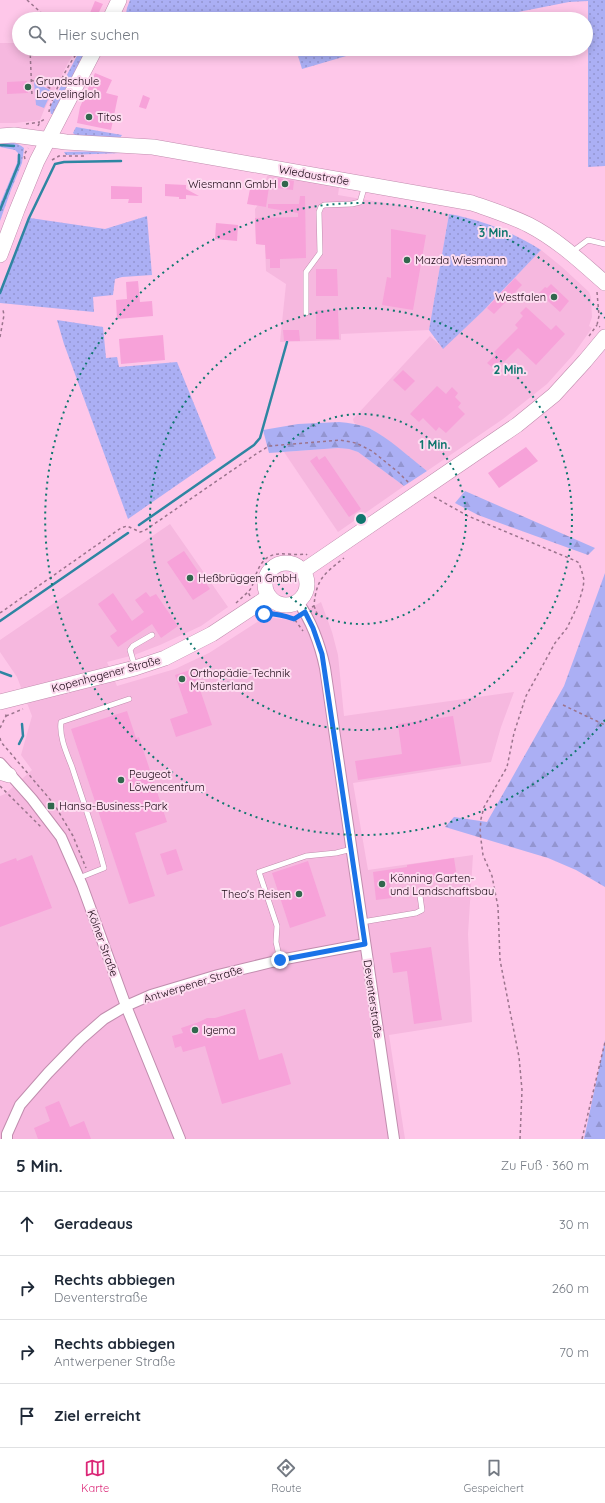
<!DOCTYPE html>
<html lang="de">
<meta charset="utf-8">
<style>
:root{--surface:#fff;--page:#f2f2f3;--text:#1f2937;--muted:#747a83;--line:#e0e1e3;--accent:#db2777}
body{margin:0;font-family:Quicksand,sans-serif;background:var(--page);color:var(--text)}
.stop{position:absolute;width:12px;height:12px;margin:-9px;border:3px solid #1a73e8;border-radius:50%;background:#fff}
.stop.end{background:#1a73e8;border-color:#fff;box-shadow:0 1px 4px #0008}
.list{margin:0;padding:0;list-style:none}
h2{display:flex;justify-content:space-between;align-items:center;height:52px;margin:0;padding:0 16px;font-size:17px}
h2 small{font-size:13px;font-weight:400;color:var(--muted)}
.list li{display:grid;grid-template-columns:26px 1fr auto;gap:12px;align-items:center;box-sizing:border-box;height:64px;padding:0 16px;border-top:1px solid var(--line)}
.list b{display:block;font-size:15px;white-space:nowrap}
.list p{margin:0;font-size:13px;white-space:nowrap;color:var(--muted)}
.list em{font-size:13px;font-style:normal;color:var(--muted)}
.icon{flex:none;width:22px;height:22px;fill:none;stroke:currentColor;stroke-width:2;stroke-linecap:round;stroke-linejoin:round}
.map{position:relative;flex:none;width:605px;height:1139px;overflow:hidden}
.search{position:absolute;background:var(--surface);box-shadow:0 2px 10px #0003;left:12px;right:12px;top:12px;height:44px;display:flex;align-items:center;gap:10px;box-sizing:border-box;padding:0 14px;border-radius:22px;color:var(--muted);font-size:15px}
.sheet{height:308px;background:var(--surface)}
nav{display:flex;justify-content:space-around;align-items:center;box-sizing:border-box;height:56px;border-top:1px solid var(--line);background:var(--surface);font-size:11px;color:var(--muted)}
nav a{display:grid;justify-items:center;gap:2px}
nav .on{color:var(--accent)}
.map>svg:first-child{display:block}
.built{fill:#f6b8df}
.grass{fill:url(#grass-dots)}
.forest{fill:url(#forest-firs)}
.park{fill:url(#park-tufts)}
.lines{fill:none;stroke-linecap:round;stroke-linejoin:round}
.stream{stroke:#2e85a2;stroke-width:2.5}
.building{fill:#f7a2d9}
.service-casing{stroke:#c18dae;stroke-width:6}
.minor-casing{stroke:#c18dae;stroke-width:12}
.secondary-casing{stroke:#c18dae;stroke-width:16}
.path{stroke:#9b748d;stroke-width:1.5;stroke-dasharray:3 3;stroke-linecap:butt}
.service{stroke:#fff;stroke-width:5}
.minor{stroke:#fff;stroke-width:10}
.secondary{stroke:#fff;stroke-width:15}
.route{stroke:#1a73e8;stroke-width:5}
.ring{fill:none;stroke:#0f766e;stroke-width:2;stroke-dasharray:2 4}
.poi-dot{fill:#31674d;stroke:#fddcf0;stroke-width:1.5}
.labels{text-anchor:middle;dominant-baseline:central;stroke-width:4;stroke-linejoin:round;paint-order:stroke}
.poi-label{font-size:11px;fill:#190713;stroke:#fddcf0;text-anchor:start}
.street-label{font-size:11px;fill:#190713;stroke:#fddcf0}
.centre{fill:#0f766e;stroke:#fddcf0;stroke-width:2}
.ring-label{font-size:12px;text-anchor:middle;font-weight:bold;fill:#0f766e;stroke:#fddcf0;stroke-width:4;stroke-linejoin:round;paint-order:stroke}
</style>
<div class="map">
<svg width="605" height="1139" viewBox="0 0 605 1139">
<defs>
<pattern id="grass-dots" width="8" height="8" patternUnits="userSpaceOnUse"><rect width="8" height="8" fill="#abaff4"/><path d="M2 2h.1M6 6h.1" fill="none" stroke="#9395d0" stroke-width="1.8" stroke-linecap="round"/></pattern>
<pattern id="forest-firs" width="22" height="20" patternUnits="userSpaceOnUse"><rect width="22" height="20" fill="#abaff4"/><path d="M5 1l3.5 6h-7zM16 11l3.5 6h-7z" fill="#9395d0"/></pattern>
<pattern id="park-tufts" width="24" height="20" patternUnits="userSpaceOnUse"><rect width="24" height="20" fill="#abaff4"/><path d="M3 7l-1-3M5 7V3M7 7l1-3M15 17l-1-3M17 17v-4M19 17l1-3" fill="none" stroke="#9395d0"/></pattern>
</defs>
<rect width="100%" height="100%" fill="#fec7e9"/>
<g class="built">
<polygon points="0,43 19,43 19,49 77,49 68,63 44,110 40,120 15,123 0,123"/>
<polygon points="277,175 339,188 338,195 449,214 429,330 341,334 341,340 280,342 286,284 266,271 265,245 256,244 255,209 263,198 267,176"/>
<polygon points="541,250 562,267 589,292 591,297 592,317 589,326 592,328 573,355 547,384 503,419 427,471 385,438 369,428 354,423 353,419 430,336 443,348 483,311"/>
<polygon points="338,448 349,449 358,452 404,486 338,532 284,452"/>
<polygon points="170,524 228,607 201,626 160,645 134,655 107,662 117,686 175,669 209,653 265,617 290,620 321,602 332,632 338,655 344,716 514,692 501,727 491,762 353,783 368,870 473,855 468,934 472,1022 389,1035 405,1139 0,1139 0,796 5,794 32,770 21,755 32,716 17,677 0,652 0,640"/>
</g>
<g class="grass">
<polygon points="130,0 605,0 605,166 588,167 588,1 569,2 482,19 125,19 127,8"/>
<polygon points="296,49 370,49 302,69"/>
<polygon points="82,50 84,51 85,55 67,86 53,114 51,114 50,110 51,105 79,52"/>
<polygon points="76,127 122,135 120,138 76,136 73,133"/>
<path d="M 0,142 C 9,142 17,142 24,148 L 22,163 L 11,190 L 0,221 L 0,204 L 17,163 L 18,153 L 15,150 L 0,147 Z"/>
<polygon points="117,151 123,153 66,155 64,152"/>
<path d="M 449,214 C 483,220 512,232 541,250 L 483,311 L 443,349 L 429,330 Z"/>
<polygon points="147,216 152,275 122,277 115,279 113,295 93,297 94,312 0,303 0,294 30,218 105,229"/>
<polygon points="57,320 103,327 106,358 117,357 119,367 177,362 216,458 128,519 64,344"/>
</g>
<g class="forest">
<path d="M 339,422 C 349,423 359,424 369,428 C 389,438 409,457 427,471 L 404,486 L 358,452 L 349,449 L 338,448 L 269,453 L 263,430 L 298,424 Z"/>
<polygon points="465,491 595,548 588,555 478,515 455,503"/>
<polygon points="605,573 605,887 576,870 548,858 445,827 454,817 487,822 564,686"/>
<polygon points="605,1040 605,1139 584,1139"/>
</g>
<polygon class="park" points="34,82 52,91 44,108 36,105"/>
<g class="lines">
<g class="stream">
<polyline points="0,145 14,146"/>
<polyline points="0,210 19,163 19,155"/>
<polyline points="0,293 29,218 55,164 64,162 121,161"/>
<polyline points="139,525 254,445 260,438 287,342"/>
<polyline points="0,621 128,533"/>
<polyline points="0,672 11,676"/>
<polyline points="19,744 23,736 22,724"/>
</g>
</g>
<g class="building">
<polygon points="95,1 103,4 97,16 90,13"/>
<polygon points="95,73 112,80 106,93 118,96 111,130 77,123 80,107"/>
<polygon points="27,81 28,93 7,94 7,82"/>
<polygon points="143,95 150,98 146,109 139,107"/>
<polygon points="278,178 294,181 293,190 277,188"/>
<polygon points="165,184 186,185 186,189 199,196 186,195 186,199 179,199 179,197 165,196"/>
<polygon points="251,184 269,187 266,207 247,204"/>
<polygon points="111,186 142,187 142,203 128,203 129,199 111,199"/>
<polygon points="300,196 305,196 306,258 280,259 280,268 270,268 270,259 266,259 265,245 256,244 255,218 298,217 298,213 268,208 268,204 299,204"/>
<polygon points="216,223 238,225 237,241 215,239"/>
<polygon points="391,229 426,235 413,310 382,305 387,277 391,278"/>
<polygon points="316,269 337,269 338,296 316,296"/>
<polygon points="515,278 522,285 494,314 487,308"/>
<polygon points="138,281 140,302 152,301 153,316 117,319 116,300 127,299 126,282"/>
<polygon points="551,284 569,301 560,312 539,293 545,287 547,288"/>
<polygon points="526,307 551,330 556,325 565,334 536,365 518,348 504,362 501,359 493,368 487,363 496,354 494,352 518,328 515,325 523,316 520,313"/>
<polygon points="316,310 338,310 339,339 316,339"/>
<polygon points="283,330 299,330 300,341 284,341"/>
<polygon points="163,335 165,360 121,364 119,339"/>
<polygon points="403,370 415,381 405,391 393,380"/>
<polygon points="437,386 446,394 452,387 458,393 455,397 461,403 458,407 465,414 446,433 439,427 436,431 423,418 419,422 410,414"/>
<polygon points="526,447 538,461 499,488 488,473"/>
<polygon points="317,456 319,460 325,456 361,509 349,517 310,461"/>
<polygon points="184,551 210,589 193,600 167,562"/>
<polygon points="146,592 150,597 156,594 178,626 161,638 152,624 118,647 110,636 117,631 98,604 113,593 132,621 144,612 135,600"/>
<polygon points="193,669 212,725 176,737 170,719 188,713 175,675"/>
<polygon points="127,711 136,738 139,737 167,822 135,833 155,896 129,904 71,729"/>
<polygon points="453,716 461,764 358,780 355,761 402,754 398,724"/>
<polygon points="176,849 183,870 167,875 160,854"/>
<polygon points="32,855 52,908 0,927 0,864 16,858 17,861"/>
<polygon points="454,858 457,878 410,884 409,881 390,883 392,898 376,900 373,872 407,867 407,865"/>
<polygon points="308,861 326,916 290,928 272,873"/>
<polygon points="431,947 442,1020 414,1024 407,971 393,973 390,953"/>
<polygon points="245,1009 259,1060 282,1053 291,1084 222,1104 205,1046 183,1052 181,1046 175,1048 172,1036 183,1033 181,1028 199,1022 207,1018 215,1018"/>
<polygon points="59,1101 70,1127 84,1121 91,1139 38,1139 34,1128 50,1121 45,1107"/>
</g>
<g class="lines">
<g class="service-casing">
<g id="service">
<polyline points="572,252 588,240 605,244"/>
<polyline points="306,313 306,272 320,253 319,212 321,207 324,205 352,204 360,202 365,185"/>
<polyline points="135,667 130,650 133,646 152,635"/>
<path d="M 79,878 L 104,868 C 95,834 83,801 72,767 C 67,754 59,737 61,722 L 129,699"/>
<polyline points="362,922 416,913 422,910 420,896"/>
<polyline points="280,960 276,942 277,926 259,872 306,856 336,853 352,849"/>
</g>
</g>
<g class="minor-casing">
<g id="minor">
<path d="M 298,602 C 312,622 320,644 325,668 L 394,1139"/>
<polyline points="0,763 32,799 61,837 82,885 126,1006 180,1139"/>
<polyline points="7,1139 7,1134 20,1105 48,1073 80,1040 104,1019 126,1006 151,995 218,975 280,960 365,944"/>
</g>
</g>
<g class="secondary-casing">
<g id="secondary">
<polyline points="110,19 119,0"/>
<path d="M 0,136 L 14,135 L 66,142 L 153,147 L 472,203 C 492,210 511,216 529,225 C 558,240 581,262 605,283"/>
<polyline points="0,255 17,210 37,161 95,49"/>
<circle cx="286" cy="584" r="21"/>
<polyline points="303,571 517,425 554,395 585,361 605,337"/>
<polyline points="0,702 135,668 165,658 212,634 268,597"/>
<polyline points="0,772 9,775"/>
</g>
</g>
<g class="path">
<polyline points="27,0 48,19"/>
<polyline points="30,49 32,96"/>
<polyline points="31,80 52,89"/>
<path d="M 49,112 C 50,100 71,57 81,49"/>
<polyline points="26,124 40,122"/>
<polyline points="38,126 40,122 45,119"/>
<polyline points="25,159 24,155 28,148"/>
<polyline points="52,160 59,156 85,156"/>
<polyline points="597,292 599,316 597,325 600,327"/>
<polyline points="589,336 597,325"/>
<polyline points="0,337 4,315 3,310"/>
<polyline points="434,497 468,516 576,561 579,563 582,572 584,580 583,588 578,605 567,628 555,643 526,696 514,733 507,767 484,807 481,819 480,832 483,855 492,876 498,907 500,960 519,1057 522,1090 520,1139"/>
<path d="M 250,596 L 248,592 C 254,586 253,580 257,572 C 268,545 286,557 306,554 L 307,555"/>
<polyline points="236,603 248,592"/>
<polyline points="314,606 318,616"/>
<path d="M 312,607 L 314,606 C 316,579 324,574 344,558"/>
<polyline points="0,613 121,528 127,526 140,532 144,531 256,454 269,446 340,440 356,443 372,451 398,472 410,484"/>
<path d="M 265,614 C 274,613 286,616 294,619 L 297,617"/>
<polyline points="295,620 303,631"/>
<polyline points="563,705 605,725"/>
<polyline points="6,716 23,709"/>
<polyline points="0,728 6,716 5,712"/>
<polyline points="0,738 1,742 54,804 73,836 86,868"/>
<polyline points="0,786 41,827"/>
<polyline points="582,1139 605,1042"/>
</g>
<use href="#service" class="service"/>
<use href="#minor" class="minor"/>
<use href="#secondary" class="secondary"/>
</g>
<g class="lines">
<path class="route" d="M 264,614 C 274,613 285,616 294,619 L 305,612 L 313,628 L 322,654 L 365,944 L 280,960"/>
</g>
<g class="ring">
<circle cx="361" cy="519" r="105"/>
<circle cx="361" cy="519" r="211"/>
<path d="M605 720A316 316 0 1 1 605 318"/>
</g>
<g class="poi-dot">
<circle cx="28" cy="87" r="4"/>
<circle cx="89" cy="117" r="4"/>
<circle cx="285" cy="184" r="4"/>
<circle cx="407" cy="260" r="4"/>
<circle cx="554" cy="297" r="4"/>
<circle cx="190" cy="578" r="4"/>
<circle cx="182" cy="679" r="4"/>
<circle cx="121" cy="780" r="4"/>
<rect x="47" y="802" width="8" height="8" rx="2"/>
<circle cx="382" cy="884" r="4"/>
<circle cx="299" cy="894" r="4"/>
<circle cx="195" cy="1030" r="4"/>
</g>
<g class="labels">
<g class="poi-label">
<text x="36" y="81">Grundschule<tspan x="36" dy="13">Loevelingloh</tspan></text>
<text x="97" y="117">Titos</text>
<text x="277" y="184" text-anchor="end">Wiesmann GmbH</text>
<text x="415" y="260">Mazda Wiesmann</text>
<text x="546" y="297" text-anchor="end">Westfalen</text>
<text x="198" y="578">Heßbrüggen GmbH</text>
<text x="190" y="673">Orthopädie-Technik<tspan x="190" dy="13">Münsterland</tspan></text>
<text x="129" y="774">Peugeot<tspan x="129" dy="13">Löwencentrum</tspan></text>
<text x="59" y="806">Hansa-Business-Park</text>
<text x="390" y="878">Könning Garten-<tspan x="390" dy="13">und Landschaftsbau</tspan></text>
<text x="291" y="894" text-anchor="end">Theo's Reisen</text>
<text x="203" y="1030">Igema</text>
</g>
<g class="street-label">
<text transform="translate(314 175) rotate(10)">Wiedaustraße</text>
<text transform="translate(106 674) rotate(-15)">Kopenhagener Straße</text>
<text transform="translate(103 943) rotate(70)">Kölner Straße</text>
<text transform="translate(193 984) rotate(-17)">Antwerpener Straße</text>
<text transform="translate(373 999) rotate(82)">Deventerstraße</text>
</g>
</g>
<circle cx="361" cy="519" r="6" class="centre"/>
<g class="ring-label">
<text x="495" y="237">3 Min.</text>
<text x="510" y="374">2 Min.</text>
<text x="435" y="449">1 Min.</text>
</g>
</svg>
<div class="stop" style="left:264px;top:614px"></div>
<div class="stop end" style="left:280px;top:960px"></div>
<div class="search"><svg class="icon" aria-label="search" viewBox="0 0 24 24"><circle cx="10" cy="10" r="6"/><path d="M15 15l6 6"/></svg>Hier suchen</div>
</div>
<section class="sheet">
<h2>5 Min.<small>Zu Fuß · 360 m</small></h2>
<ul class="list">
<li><svg class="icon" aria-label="ahead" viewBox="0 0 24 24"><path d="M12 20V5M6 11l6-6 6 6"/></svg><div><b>Geradeaus</b></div><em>30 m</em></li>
<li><svg class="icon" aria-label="right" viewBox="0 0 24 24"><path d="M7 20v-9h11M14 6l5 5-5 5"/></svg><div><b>Rechts abbiegen</b><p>Deventerstraße</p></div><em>260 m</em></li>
<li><svg class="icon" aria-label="right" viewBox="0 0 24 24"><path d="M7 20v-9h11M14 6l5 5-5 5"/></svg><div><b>Rechts abbiegen</b><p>Antwerpener Straße</p></div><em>70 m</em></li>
<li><svg class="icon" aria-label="arrive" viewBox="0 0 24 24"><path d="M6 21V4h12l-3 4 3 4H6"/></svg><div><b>Ziel erreicht</b></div></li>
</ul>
</section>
<nav>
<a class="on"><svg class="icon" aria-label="map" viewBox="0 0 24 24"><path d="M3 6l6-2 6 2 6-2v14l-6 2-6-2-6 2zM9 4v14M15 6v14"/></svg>Karte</a>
<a><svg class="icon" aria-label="directions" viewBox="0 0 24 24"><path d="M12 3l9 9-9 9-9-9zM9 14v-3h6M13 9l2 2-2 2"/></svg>Route</a>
<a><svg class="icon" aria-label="saved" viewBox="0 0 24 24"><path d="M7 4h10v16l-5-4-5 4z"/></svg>Gespeichert</a>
</nav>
